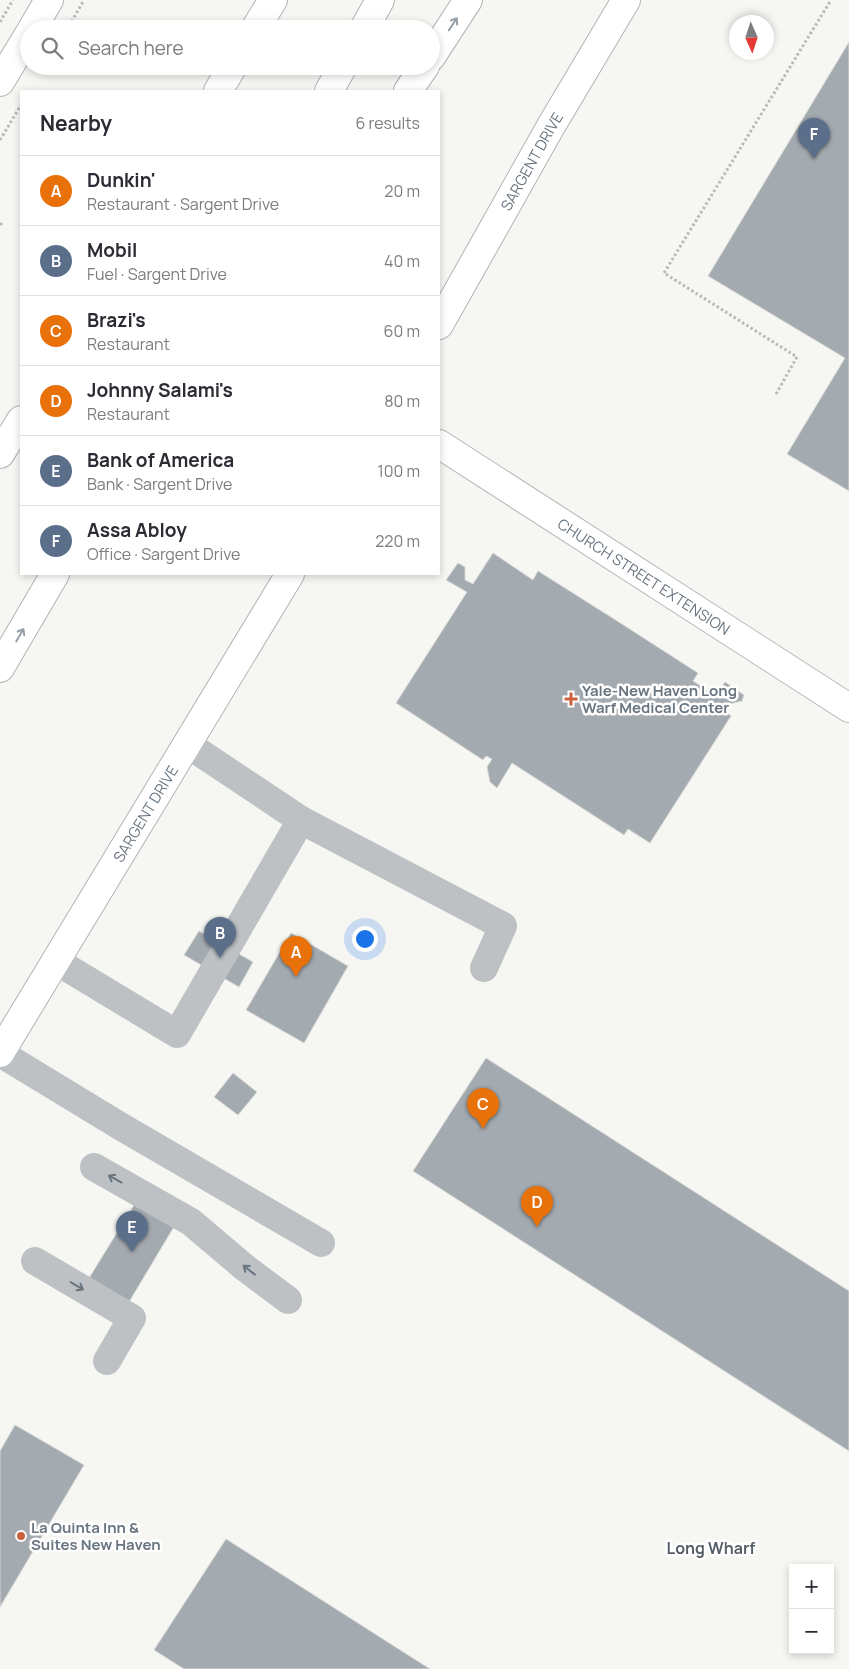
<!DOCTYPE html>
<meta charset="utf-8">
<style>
:root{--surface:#fff;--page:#f7f7f7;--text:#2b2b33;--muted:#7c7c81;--line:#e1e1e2;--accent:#cc613d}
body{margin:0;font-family:Manrope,sans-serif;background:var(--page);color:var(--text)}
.controls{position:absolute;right:15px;bottom:15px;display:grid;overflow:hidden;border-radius:0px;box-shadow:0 2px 8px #0003}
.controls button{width:45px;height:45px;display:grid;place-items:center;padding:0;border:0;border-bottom:1px solid var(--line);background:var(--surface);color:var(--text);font:25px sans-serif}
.compass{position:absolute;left:729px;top:15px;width:45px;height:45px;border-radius:50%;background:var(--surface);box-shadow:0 2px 8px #0003;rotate:177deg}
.you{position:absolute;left:364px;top:938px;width:18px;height:18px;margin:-12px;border:4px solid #fff;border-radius:50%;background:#1a73e8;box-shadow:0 0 0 8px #1a73e833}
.badge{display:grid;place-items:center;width:32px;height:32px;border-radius:50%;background:var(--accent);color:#fff;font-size:16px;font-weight:700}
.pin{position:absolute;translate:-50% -41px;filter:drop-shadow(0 1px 2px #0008)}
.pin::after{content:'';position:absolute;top:26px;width:18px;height:15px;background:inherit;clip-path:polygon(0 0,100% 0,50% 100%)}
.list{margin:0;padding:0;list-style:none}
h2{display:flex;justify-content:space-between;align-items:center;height:65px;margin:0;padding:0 20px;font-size:21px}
h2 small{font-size:16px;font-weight:400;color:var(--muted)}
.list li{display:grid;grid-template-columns:32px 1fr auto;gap:15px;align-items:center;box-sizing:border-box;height:70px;padding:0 20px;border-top:1px solid var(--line)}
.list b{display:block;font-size:19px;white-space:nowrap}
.list p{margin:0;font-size:16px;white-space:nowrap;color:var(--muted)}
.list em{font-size:16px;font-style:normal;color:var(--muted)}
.icon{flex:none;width:28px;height:28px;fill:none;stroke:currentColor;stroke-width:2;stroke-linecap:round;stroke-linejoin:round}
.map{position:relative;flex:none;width:849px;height:1669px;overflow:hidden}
.search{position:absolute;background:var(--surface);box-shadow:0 2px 8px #0003;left:20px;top:20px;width:420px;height:55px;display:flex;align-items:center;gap:12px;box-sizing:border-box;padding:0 18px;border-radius:28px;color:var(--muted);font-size:19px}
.panel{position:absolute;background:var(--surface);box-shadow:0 2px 8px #0003;left:20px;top:90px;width:420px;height:485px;border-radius:0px}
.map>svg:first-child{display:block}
.building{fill:#a4abb0;stroke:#d7d7d5}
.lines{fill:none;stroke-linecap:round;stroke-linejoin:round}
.major-casing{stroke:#b1b5b8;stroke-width:30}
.highway-casing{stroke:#b1b4b7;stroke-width:30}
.path{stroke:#b7babc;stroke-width:3;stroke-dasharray:2.5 2.5;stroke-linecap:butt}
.minor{stroke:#bdc1c4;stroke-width:28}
.major{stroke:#fff;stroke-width:28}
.highway{stroke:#fff;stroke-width:28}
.oneway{stroke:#969ea6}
.oneway2{stroke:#697580}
.poi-dot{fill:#cc613d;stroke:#fff;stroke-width:2}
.labels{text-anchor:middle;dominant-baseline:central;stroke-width:5;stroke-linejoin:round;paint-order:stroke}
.street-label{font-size:15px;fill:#697580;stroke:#fff}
.poi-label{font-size:15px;font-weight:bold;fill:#697580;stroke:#fff;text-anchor:start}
.neighbourhood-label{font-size:16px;font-weight:bold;fill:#555e66;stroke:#fff}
</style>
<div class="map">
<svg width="849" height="1669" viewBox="0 0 849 1669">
<rect width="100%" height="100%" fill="#f6f6f3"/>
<g class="building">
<polygon points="849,42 849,491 787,454 845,358 708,276"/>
<polygon points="493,553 533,580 538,571 614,619 698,673 693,681 716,696 725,682 744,695 742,701 720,706 731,716 650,843 628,829 624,835 512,763 497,788 490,782 487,767 492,759 486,756 483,760 396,703 467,592 446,580 458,563 465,567 465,580 473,584"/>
<polygon points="199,931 253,962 239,987 184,955"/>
<polygon points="291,933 348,966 304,1043 246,1010"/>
<polygon points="486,1058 849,1291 849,1451 413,1171"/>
<polygon points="233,1073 257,1092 238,1115 214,1097"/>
<polygon points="139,1197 178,1220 126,1307 86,1283"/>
<polygon points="15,1425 84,1465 0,1607 0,1451"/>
<polygon points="226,1539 430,1669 184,1669 154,1650"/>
</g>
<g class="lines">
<g class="major-casing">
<g id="major">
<polyline points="32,29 49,0"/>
<polyline points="0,82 29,34"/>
<path id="s1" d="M 439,325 L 551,126 L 626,0"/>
<path id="s2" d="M 439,444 L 849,708"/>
<path id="s3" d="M 0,1053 L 290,574"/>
</g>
</g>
<g class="highway-casing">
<g id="highway">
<polyline points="255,29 273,0"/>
<polyline points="364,29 380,0"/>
<polyline points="431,57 468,0"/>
<polyline points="218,91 233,66"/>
<polyline points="329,91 343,66"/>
<polyline points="408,91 425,66"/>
<polyline points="0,454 21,420"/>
<polyline points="0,668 55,574"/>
</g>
</g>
<g class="path">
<polyline points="0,22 13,0"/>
<polyline points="69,26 84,0"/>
<polyline points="0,140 21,105"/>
<polyline points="0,224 5,224"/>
<polyline points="776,394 797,357 664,273 831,0"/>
</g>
<g class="minor">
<polyline points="301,820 503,926 484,968"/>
<polyline points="56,961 177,1034 301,820 187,744"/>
<polyline points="0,1053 120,1126 321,1243"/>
<polyline points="94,1167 191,1222 244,1267 288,1300"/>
<polyline points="35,1261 132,1318 107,1361"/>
</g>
<use href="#major" class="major"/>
<use href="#highway" class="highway"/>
</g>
<defs><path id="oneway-shaft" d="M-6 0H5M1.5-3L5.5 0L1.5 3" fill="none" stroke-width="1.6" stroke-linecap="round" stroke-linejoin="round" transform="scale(1.25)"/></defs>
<g class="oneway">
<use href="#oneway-shaft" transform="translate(453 24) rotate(-57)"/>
<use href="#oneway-shaft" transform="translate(20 635) rotate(-60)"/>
</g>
<g class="oneway2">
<use href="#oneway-shaft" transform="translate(115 1179) rotate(-151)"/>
<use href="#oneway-shaft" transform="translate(249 1270) rotate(-142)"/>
<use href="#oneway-shaft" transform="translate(77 1286) rotate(31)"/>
</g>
<g class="poi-dot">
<path d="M568.5 691.5h5v5h5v5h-5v5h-5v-5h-5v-5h5z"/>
<circle cx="21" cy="1536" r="5"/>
</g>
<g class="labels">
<g class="street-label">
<text stroke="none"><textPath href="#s1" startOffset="188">SARGENT DRIVE</textPath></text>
<text stroke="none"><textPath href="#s2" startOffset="244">CHURCH STREET EXTENSION</textPath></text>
<text stroke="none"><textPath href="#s3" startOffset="280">SARGENT DRIVE</textPath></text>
</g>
<g class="poi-label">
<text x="582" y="690">Yale-New Haven Long<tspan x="582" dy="17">Warf Medical Center</tspan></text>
<text x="31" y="1527">La Quinta Inn &amp;<tspan x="31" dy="17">Suites New Haven</tspan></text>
</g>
<g class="neighbourhood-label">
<text x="711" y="1548">Long Wharf</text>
</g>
</g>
</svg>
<div class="controls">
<button>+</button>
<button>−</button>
</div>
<svg class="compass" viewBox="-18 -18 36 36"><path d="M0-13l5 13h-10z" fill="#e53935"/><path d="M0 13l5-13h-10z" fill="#7c7c81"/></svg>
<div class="you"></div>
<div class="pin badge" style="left:296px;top:977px;background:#e8710a">A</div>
<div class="pin badge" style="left:220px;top:958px;background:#5c6f8a">B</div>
<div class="pin badge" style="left:483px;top:1129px;background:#e8710a">C</div>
<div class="pin badge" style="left:537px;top:1227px;background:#e8710a">D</div>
<div class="pin badge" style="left:132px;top:1252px;background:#5c6f8a">E</div>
<div class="pin badge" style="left:814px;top:159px;background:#5c6f8a">F</div>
<div class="search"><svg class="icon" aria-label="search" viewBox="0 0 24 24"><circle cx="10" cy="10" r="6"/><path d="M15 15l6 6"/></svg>Search here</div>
<section class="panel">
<h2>Nearby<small>6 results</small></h2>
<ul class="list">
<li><span class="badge" style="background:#e8710a">A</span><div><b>Dunkin'</b><p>Restaurant · Sargent Drive</p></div><em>20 m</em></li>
<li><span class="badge" style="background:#5c6f8a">B</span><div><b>Mobil</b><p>Fuel · Sargent Drive</p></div><em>40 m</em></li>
<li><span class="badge" style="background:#e8710a">C</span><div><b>Brazi's</b><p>Restaurant</p></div><em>60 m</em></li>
<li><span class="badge" style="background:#e8710a">D</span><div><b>Johnny Salami's</b><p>Restaurant</p></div><em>80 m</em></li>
<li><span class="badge" style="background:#5c6f8a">E</span><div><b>Bank of America</b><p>Bank · Sargent Drive</p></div><em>100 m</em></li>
<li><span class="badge" style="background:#5c6f8a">F</span><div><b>Assa Abloy</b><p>Office · Sargent Drive</p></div><em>220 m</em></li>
</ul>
</section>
</div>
